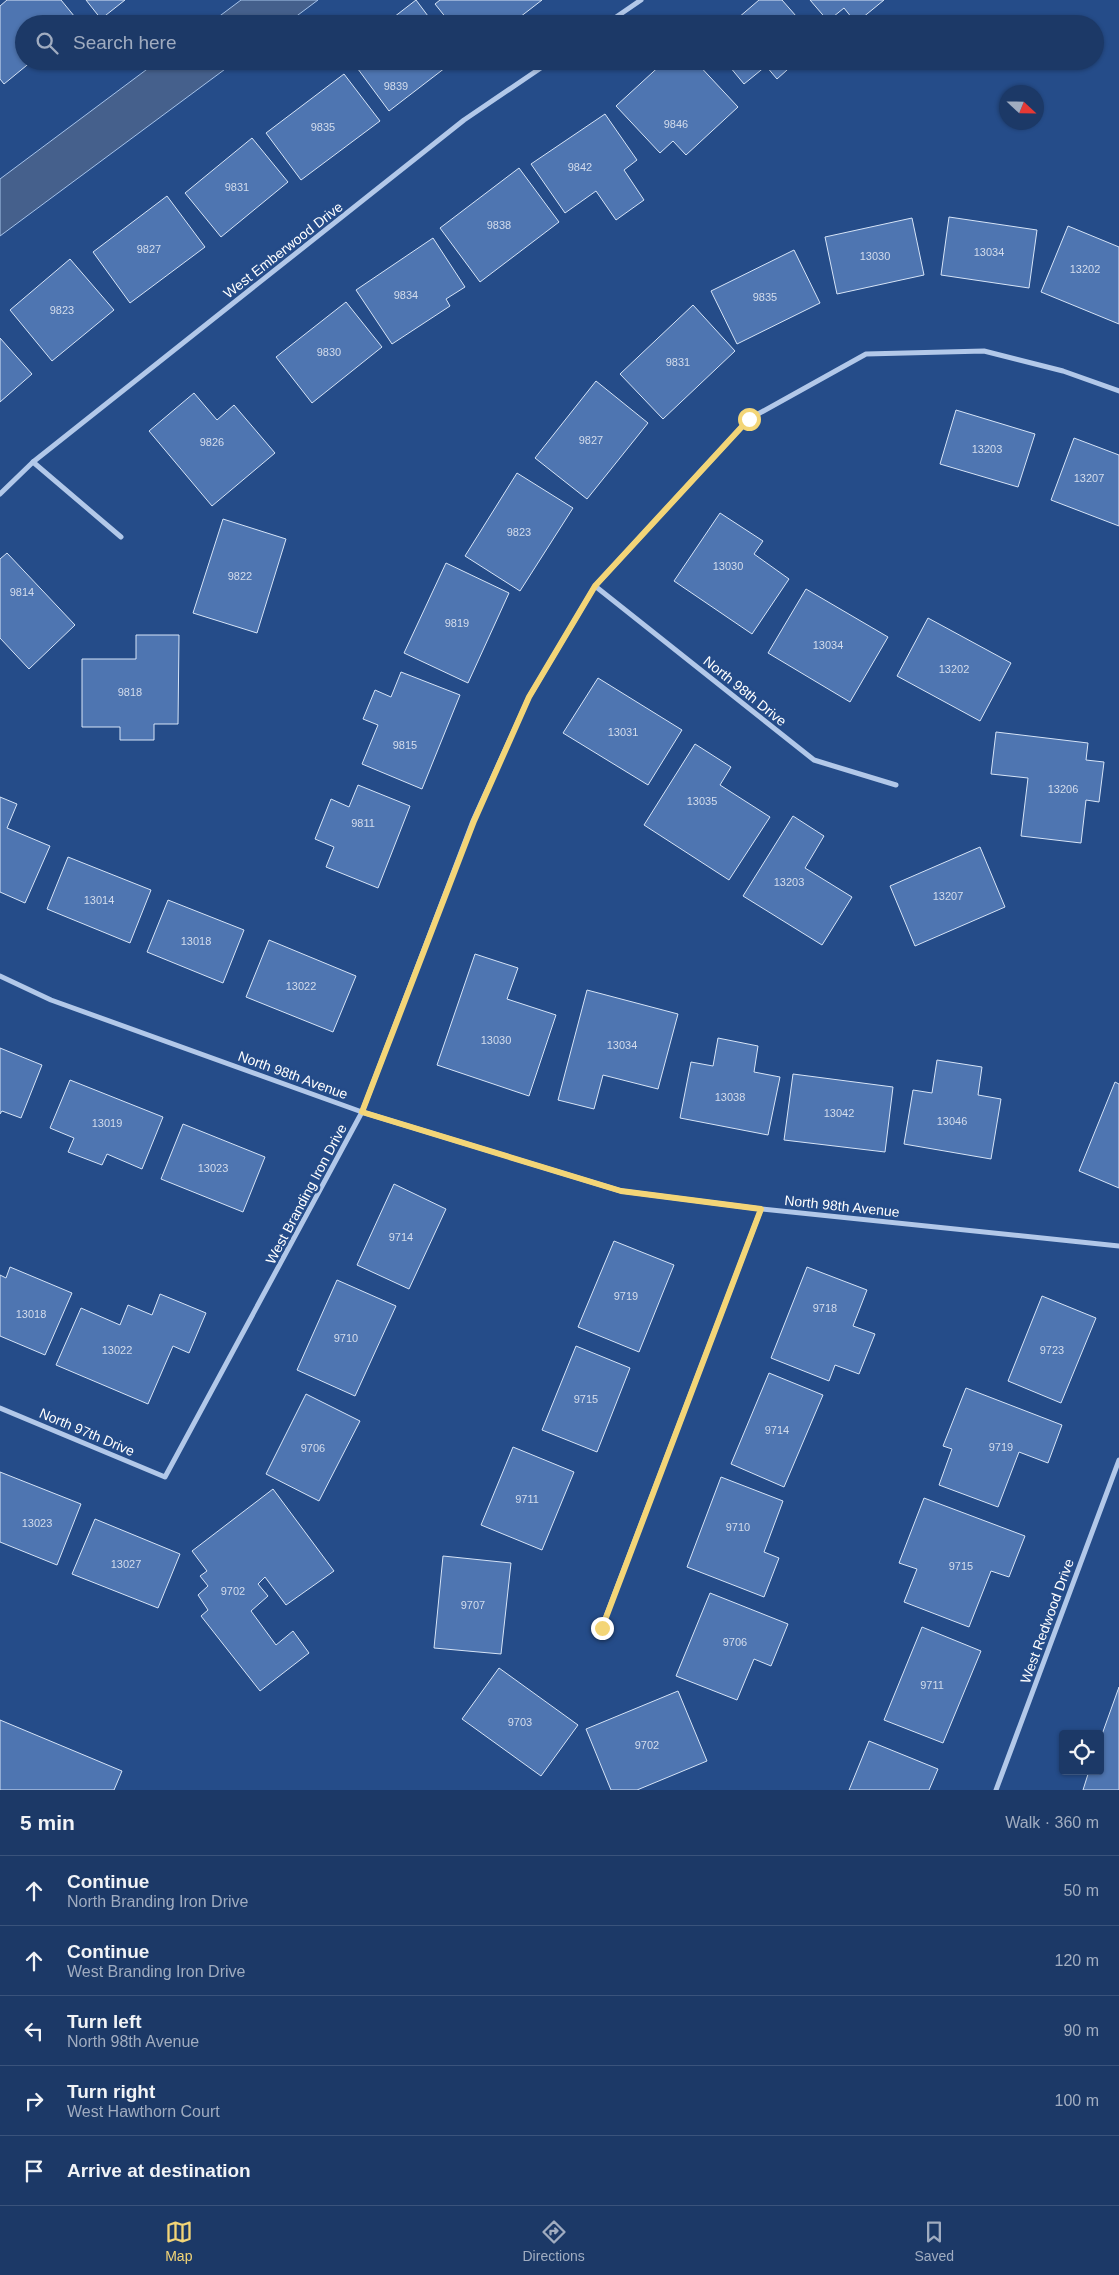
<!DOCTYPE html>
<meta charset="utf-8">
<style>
:root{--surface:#1c3967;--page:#294470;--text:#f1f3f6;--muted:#a0acc0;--line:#3a537b;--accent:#f3d577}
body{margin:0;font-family:Arial,sans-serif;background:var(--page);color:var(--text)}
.controls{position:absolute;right:15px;bottom:15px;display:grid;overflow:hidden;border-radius:5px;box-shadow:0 1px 4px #0004}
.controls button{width:45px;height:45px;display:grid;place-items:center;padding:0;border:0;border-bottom:1px solid var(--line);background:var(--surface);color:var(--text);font:25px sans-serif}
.compass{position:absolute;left:999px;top:85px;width:45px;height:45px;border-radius:50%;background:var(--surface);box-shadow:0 1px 4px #0004;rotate:112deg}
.stop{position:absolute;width:15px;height:15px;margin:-11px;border:4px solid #f3d577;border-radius:50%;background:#fff}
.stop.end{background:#f3d577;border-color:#fff;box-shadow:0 1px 5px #0008}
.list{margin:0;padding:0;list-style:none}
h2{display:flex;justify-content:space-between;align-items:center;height:65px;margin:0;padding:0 20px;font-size:21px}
h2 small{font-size:16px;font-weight:400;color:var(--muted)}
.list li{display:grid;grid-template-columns:32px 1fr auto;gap:15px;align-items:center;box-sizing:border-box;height:70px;padding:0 20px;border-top:1px solid var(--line)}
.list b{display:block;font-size:19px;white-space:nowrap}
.list p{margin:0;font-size:16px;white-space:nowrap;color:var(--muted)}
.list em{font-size:16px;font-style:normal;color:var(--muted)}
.icon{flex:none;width:28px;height:28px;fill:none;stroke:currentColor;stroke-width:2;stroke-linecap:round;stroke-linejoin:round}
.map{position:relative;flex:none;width:1119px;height:1790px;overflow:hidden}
.search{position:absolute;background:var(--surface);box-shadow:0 1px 4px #0004;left:15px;right:15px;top:15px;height:55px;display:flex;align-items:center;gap:12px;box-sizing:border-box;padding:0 18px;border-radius:28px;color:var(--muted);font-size:19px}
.sheet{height:415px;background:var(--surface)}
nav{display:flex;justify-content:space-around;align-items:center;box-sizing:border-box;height:70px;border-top:1px solid var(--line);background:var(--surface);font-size:14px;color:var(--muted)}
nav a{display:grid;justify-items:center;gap:2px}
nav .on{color:var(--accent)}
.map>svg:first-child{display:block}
.water{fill:#45608c;stroke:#a6c3ea}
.building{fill:#4e75b1;stroke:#d6e4f7}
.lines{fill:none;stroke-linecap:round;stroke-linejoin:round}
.street{stroke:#b2c8e9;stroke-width:5}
.route{stroke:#f3d577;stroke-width:6}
.labels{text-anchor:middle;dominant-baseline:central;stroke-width:5;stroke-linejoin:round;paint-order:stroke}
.number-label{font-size:11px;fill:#d3dcec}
.street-label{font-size:14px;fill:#fff;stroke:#254c89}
</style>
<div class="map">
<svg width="1119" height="1790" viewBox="0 0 1119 1790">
<rect width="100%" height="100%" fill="#254c89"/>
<g class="water">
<polygon points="241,0 318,0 286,24 209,24"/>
<polygon points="158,61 236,61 0,236 0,179"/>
</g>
<g class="building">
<polygon points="7,0 61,0 79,22 24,24 24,61 32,61 4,84 0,79 0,6"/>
<polygon points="86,0 125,0 101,19"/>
<polygon points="416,0 434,24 385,24"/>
<polygon points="440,0 542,0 511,24 451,24 435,4"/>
<polygon points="759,0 782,0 803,24 731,24"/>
<polygon points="810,0 884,0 856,23 844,8 828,21"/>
<polygon points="352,61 454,61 389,111"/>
<polygon points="665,61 695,61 738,107 686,155 673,141 660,153 616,106"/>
<polygon points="725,61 797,61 777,79 766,66 744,84"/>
<polygon points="344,74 380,121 301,180 266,133"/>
<polygon points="605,114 637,160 624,170 644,200 616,220 596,191 565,213 531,164"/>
<polygon points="252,138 288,182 221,237 185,193"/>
<polygon points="519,168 559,222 480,282 440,228"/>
<polygon points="167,196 205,247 130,303 93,252"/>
<polygon points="949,217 1037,230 1029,288 941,275"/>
<polygon points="912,218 924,275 837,294 825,237"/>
<polygon points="1068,226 1119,247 1119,324 1041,292"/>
<polygon points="433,238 465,287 446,299 450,306 392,344 356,290"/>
<polygon points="794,250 820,303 737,344 711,291"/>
<polygon points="70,259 114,310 52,361 10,310"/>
<polygon points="346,302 382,347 312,403 276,357"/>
<polygon points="693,305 735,351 663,419 620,374"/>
<polygon points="0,338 32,374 0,402"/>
<polygon points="596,381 648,423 587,499 535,458"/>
<polygon points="194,393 217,420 234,405 275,453 212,506 149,431"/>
<polygon points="956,410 1035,434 1018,487 940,464"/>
<polygon points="1074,438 1119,455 1119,526 1051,500"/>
<polygon points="517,473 573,508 520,591 465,556"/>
<polygon points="720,513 763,541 754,554 789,579 752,634 674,581"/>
<polygon points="223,519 286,539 257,633 193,613"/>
<polygon points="7,553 75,625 29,669 0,638 0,559"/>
<polygon points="446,563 509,593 468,683 404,653"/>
<polygon points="806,589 888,637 850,702 768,653"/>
<polygon points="928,618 1011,663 980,721 897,676"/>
<polygon points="136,635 179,635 178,724 154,724 154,740 120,740 120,727 82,727 82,659 136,659"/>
<polygon points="401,672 460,695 422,789 362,764 378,725 363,719 375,690 391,697"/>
<polygon points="598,678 682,730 648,785 563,733"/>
<polygon points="996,732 1088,743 1086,760 1104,762 1099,802 1086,800 1081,843 1021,836 1028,778 991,774"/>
<polygon points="695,744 731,767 720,785 770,817 729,880 644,825"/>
<polygon points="358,785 410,806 378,888 326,867 334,847 315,839 331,799 349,807"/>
<polygon points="0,797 17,804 7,828 50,846 25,903 0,892"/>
<polygon points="793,816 824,836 805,868 852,897 822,945 743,896"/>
<polygon points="980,847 1005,907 915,946 890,886"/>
<polygon points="68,857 151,890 130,943 47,909"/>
<polygon points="168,900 244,930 223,983 147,952"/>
<polygon points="269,940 356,976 333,1032 246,997"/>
<polygon points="475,954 518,968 507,999 556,1015 529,1096 437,1065"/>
<polygon points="587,990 678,1014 658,1089 603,1075 594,1109 558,1100"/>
<polygon points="718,1038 758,1046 754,1072 780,1077 768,1135 680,1118 691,1062 713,1066"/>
<polygon points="0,1048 42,1065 21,1118 2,1111 0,1114"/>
<polygon points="937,1060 982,1067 978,1095 1001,1099 991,1159 904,1144 913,1090 932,1093"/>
<polygon points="793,1074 893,1087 885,1152 784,1140"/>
<polygon points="70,1080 163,1117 142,1169 107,1154 102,1165 68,1152 74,1138 50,1128"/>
<polygon points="1115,1082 1119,1084 1119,1188 1079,1171"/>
<polygon points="183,1124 265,1157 243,1212 161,1179"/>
<polygon points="394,1184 446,1209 409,1289 357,1265"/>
<polygon points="614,1241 674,1265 639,1352 578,1327"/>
<polygon points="10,1267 72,1293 45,1355 0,1336 0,1275 6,1278"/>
<polygon points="807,1267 867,1290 853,1326 875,1334 859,1374 835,1365 829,1381 771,1358"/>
<polygon points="337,1280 396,1306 355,1396 297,1370"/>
<polygon points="160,1294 206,1313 189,1353 173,1346 148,1404 56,1365 81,1308 120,1325 128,1305 152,1315"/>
<polygon points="1042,1296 1096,1318 1061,1403 1008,1381"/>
<polygon points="576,1346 630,1368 597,1452 542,1430"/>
<polygon points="769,1373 823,1395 784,1487 731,1464"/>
<polygon points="966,1388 1062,1425 1048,1463 1019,1452 998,1507 939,1485 952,1449 943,1446"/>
<polygon points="306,1394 360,1421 319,1501 266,1474"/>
<polygon points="513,1447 574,1472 542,1550 481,1525"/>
<polygon points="0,1472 81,1504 57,1565 0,1542"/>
<polygon points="721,1477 783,1501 764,1552 779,1558 764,1597 687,1567"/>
<polygon points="273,1489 334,1571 286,1605 265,1577 258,1584 268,1596 251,1611 276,1645 293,1631 309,1653 260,1691 201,1616 208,1610 198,1595 208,1586 200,1576 207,1571 192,1551"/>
<polygon points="924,1498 1025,1536 1009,1577 991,1571 969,1627 904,1602 917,1569 899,1563"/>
<polygon points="95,1519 180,1554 158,1608 72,1574"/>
<polygon points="443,1556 511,1563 501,1654 434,1648"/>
<polygon points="710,1593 788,1624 771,1666 754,1659 737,1700 676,1676"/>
<polygon points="922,1627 981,1651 943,1743 884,1720"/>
<polygon points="499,1668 578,1725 541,1776 462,1719"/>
<polygon points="1119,1687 1119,1790 1083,1790 1089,1771 1100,1771 1100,1740"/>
<polygon points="678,1691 707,1761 637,1790 611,1790 586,1729"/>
<polygon points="0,1720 122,1771 114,1790 0,1790"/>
<polygon points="869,1741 938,1769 929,1790 849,1790"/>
</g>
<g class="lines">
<g class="street">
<polyline points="606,24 641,0"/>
<polyline points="33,462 121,537"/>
<polyline points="0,494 33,462 464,120 551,61"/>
<polyline points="595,586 814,760 896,785"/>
<polyline points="0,976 51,1000 362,1112 621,1191 761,1209 1119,1246"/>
<polyline points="0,1408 165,1477 362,1112 473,821 529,697 595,586 749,419 866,354 984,351 1063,371 1119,391"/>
<polyline points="602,1627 761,1209"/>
<polyline points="996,1790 1119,1460"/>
</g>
</g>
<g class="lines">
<polyline class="route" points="602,1628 761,1209 621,1191 362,1112 474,821 529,697 595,586 749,419"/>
</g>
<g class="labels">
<g class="number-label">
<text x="396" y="86">9839</text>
<text x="676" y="124">9846</text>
<text x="323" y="127">9835</text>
<text x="580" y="167">9842</text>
<text x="237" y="187">9831</text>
<text x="499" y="225">9838</text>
<text x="149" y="249">9827</text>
<text x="989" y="252">13034</text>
<text x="875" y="256">13030</text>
<text x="1085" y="269">13202</text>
<text x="406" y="295">9834</text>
<text x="765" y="297">9835</text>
<text x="62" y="310">9823</text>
<text x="329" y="352">9830</text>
<text x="678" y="362">9831</text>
<text x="591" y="440">9827</text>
<text x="212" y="442">9826</text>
<text x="987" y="449">13203</text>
<text x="1089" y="478">13207</text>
<text x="519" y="532">9823</text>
<text x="728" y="566">13030</text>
<text x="240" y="576">9822</text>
<text x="22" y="592">9814</text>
<text x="457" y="623">9819</text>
<text x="828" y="645">13034</text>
<text x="954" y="669">13202</text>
<text x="130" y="692">9818</text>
<text x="623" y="732">13031</text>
<text x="405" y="745">9815</text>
<text x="1063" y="789">13206</text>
<text x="702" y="801">13035</text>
<text x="363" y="823">9811</text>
<text x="789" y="882">13203</text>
<text x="948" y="896">13207</text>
<text x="99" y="900">13014</text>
<text x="196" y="941">13018</text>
<text x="301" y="986">13022</text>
<text x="496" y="1040">13030</text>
<text x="622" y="1045">13034</text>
<text x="730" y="1097">13038</text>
<text x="839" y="1113">13042</text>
<text x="952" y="1121">13046</text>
<text x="107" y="1123">13019</text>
<text x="213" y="1168">13023</text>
<text x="401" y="1237">9714</text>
<text x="626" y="1296">9719</text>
<text x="825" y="1308">9718</text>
<text x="31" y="1314">13018</text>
<text x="346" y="1338">9710</text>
<text x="117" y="1350">13022</text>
<text x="1052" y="1350">9723</text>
<text x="586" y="1399">9715</text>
<text x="777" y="1430">9714</text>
<text x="1001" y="1447">9719</text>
<text x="313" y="1448">9706</text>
<text x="527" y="1499">9711</text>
<text x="37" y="1523">13023</text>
<text x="738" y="1527">9710</text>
<text x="126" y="1564">13027</text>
<text x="961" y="1566">9715</text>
<text x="233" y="1591">9702</text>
<text x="473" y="1605">9707</text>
<text x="735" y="1642">9706</text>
<text x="932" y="1685">9711</text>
<text x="520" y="1722">9703</text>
<text x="647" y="1745">9702</text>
</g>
<g class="street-label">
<text transform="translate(283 250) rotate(-38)">West Emberwood Drive</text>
<text transform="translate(745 691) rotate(39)">North 98th Drive</text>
<text transform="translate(293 1075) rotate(20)">North 98th Avenue</text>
<text transform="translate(306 1194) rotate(-62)">West Branding Iron Drive</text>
<text transform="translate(842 1206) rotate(6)">North 98th Avenue</text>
<text transform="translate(87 1432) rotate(23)">North 97th Drive</text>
<text transform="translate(1047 1621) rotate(-70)">West Redwood Drive</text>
</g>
</g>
</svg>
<div class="controls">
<button><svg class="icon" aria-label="locate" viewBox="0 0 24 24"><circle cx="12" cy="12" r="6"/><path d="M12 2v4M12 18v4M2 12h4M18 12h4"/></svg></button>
</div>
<svg class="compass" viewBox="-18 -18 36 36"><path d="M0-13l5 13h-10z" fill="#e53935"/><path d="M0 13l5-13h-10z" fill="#a0acc0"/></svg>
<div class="stop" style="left:749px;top:419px"></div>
<div class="stop end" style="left:602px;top:1628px"></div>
<div class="search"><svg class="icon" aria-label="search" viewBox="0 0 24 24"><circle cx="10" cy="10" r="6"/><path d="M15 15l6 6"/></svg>Search here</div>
</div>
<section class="sheet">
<h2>5 min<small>Walk · 360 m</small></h2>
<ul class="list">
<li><svg class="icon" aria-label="ahead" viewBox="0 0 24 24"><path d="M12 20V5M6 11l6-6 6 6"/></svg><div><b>Continue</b><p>North Branding Iron Drive</p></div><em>50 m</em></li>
<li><svg class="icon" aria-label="ahead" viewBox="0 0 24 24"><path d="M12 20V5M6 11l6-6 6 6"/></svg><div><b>Continue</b><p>West Branding Iron Drive</p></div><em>120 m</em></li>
<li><svg class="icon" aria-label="left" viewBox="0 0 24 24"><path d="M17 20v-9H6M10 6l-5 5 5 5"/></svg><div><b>Turn left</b><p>North 98th Avenue</p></div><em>90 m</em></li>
<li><svg class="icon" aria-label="right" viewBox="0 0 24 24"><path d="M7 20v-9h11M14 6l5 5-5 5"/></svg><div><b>Turn right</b><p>West Hawthorn Court</p></div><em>100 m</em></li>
<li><svg class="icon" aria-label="arrive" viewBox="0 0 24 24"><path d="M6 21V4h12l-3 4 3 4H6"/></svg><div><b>Arrive at destination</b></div></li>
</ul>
</section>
<nav>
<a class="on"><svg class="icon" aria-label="map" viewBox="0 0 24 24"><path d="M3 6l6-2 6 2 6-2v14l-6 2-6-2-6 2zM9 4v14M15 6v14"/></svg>Map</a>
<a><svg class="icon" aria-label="directions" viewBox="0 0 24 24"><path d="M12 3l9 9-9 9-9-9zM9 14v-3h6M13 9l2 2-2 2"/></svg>Directions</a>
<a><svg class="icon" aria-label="saved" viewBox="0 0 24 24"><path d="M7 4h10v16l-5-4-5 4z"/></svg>Saved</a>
</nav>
